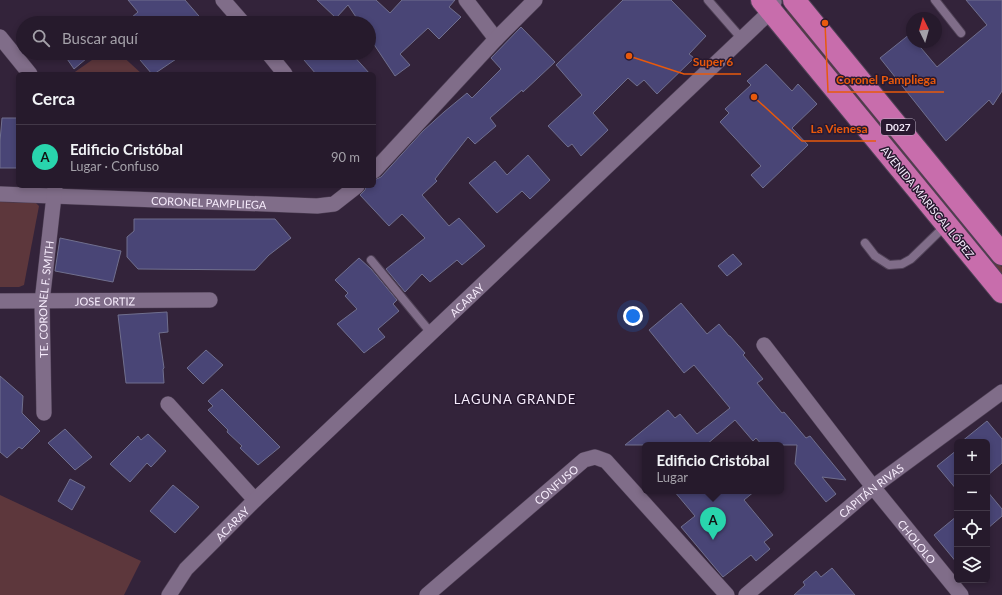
<!DOCTYPE html>
<html lang="es">
<meta charset="utf-8">
<style>
:root{--surface:#261a2c;--page:#2e2334;--text:#f1f3f6;--muted:#a4a1a9;--line:#423848;--accent:#29d5ad}
body{margin:0;font-family:Lato,sans-serif;background:var(--page);color:var(--text)}
.controls{position:absolute;right:12px;bottom:12px;display:grid;overflow:hidden;border-radius:6px;box-shadow:0 2px 6px #0003}
.controls button{width:36px;height:36px;display:grid;place-items:center;padding:0;border:0;border-bottom:1px solid var(--line);background:var(--surface);color:var(--text);font:20px sans-serif}
.compass{position:absolute;left:906px;top:12px;width:36px;height:36px;border-radius:50%;background:var(--surface);box-shadow:0 2px 6px #0003;rotate:355deg}
.you{position:absolute;left:633px;top:316px;width:14px;height:14px;margin:-10px;border:3px solid #fff;border-radius:50%;background:#1a73e8;box-shadow:0 0 0 6px #1a73e833}
.badge{display:grid;place-items:center;width:26px;height:26px;border-radius:50%;background:var(--accent);color:#111;font-size:13px;font-weight:700}
.pin{position:absolute;translate:-50% -33px;filter:drop-shadow(0 1px 2px #0008)}
.pin::after{content:'';position:absolute;top:21px;width:14px;height:12px;background:inherit;clip-path:polygon(0 0,100% 0,50% 100%)}
.popup{position:absolute;left:642px;top:442px;width:142px;height:52px;box-sizing:border-box;display:grid;place-content:center;border-radius:6px;background:var(--surface);filter:drop-shadow(0 1px 3px #0005);font-size:13px;white-space:nowrap;color:var(--muted)}
.popup b{font-size:15px;color:var(--text)}
.popup::after{content:'';position:absolute;left:50%;top:100%;margin-left:-8px;border:8px solid transparent;border-top-color:var(--surface)}
.list{margin:0;padding:0;list-style:none}
h2{display:flex;justify-content:space-between;align-items:center;height:52px;margin:0;padding:0 16px;font-size:17px}
h2 small{font-size:13px;font-weight:400;color:var(--muted)}
.list li{display:grid;grid-template-columns:26px 1fr auto;gap:12px;align-items:center;box-sizing:border-box;height:64px;padding:0 16px;border-top:1px solid var(--line)}
.list b{display:block;font-size:15px;white-space:nowrap}
.list p{margin:0;font-size:13px;white-space:nowrap;color:var(--muted)}
.list em{font-size:13px;font-style:normal;color:var(--muted)}
.icon{flex:none;width:22px;height:22px;fill:none;stroke:currentColor;stroke-width:2;stroke-linecap:round;stroke-linejoin:round}
.map{position:relative;flex:none;width:1002px;height:595px;overflow:hidden}
.search{position:absolute;background:var(--surface);box-shadow:0 2px 6px #0003;left:16px;top:16px;width:360px;height:44px;display:flex;align-items:center;gap:10px;box-sizing:border-box;padding:0 14px;border-radius:22px;color:var(--muted);font-size:15px}
.panel{position:absolute;background:var(--surface);box-shadow:0 2px 6px #0003;left:16px;top:72px;width:360px;height:116px;border-radius:6px}
.map>svg:first-child{display:block}
.green{fill:#5d373c}
.building{fill:#494576;stroke:#706f8e}
.lines{fill:none;stroke-linecap:round;stroke-linejoin:round}
.service-casing{stroke:#4f4156;stroke-width:10}
.minor-casing{stroke:#4f4156;stroke-width:16}
.trunk-casing{stroke:#4f4156;stroke-width:24}
.service{stroke:#806d89;stroke-width:8}
.minor{stroke:#806d89;stroke-width:15}
.trunk{stroke:#c86dac;stroke-width:22}
.labels{text-anchor:middle;dominant-baseline:central;stroke-width:3;stroke-linejoin:round;paint-order:stroke}
.shield{fill:#281930;stroke:#b8adbf;stroke-width:1}
.shield-label{font-size:10px;font-weight:bold;fill:#f6ecfc}
.street-label{font-size:11px;fill:#f6ecfc;stroke:#281930}
.quarter-label{font-size:13px;letter-spacing:1px;fill:#f6ecfc;stroke:#281930}
.leader{fill:none;stroke:#e8590c;stroke-width:1.5}
.callout-dot{fill:#e8590c;stroke:#281930;stroke-width:1.5}
.callout-label{font-size:12px;text-anchor:middle;font-weight:bold;fill:#e8590c;stroke:#281930;stroke-width:3;stroke-linejoin:round;paint-order:stroke}
</style>
<div class="map">
<svg width="1002" height="595" viewBox="0 0 1002 595">
<rect width="100%" height="100%" fill="#33233a"/>
<g class="green">
<polygon points="787,10 790,10 1002,267 1002,278 785,12"/>
<polygon points="102,53 119,53 142,74 72,74"/>
<polygon points="0,202 36,203 39,206 24,285 19,287 0,287"/>
<polygon points="0,495 141,561 124,595 0,595"/>
</g>
<g class="building">
<polygon points="128,0 185,0 205,23 125,23 138,12"/>
<polygon points="317,0 376,0 390,13 402,0 455,0 449,7 461,17 439,39 428,28 400,54 410,65 395,76 369,37 369,23 360,23 348,5 336,18"/>
<polygon points="623,0 671,0 706,36 689,54 694,58 657,94 644,80 637,86 628,78 593,113 608,130 581,156 572,144 568,147 548,126 582,95 556,65"/>
<polygon points="966,0 1002,0 1002,91 993,105 989,100 946,141 880,58 910,34 912,37 912,42 916,42 937,67 987,25"/>
<polygon points="521,27 555,62 523,92 522,90 490,118 496,126 475,144 468,137 435,179 437,181 422,195 449,226 459,218 485,246 462,265 457,260 430,282 422,274 405,292 386,269 425,238 402,214 389,226 360,195 365,190 366,186 374,186 374,180 381,177 423,131 444,112 467,93 472,98 501,69 491,58"/>
<polygon points="63,53 93,53 74,69"/>
<polygon points="134,53 185,53 154,74 152,74"/>
<polygon points="314,53 351,53 370,74 316,74 304,60"/>
<polygon points="766,64 792,91 798,84 817,104 792,128 808,145 763,188 751,175 761,166 720,122 729,113 725,109 751,85 747,81"/>
<polygon points="2,118 18,118 18,168 0,168 0,141"/>
<polygon points="528,155 550,180 530,199 522,191 497,213 469,183 495,161 507,175"/>
<polygon points="134,219 275,219 291,238 269,255 255,270 138,269 127,257 127,237 134,231"/>
<polygon points="60,238 121,251 113,282 55,271"/>
<polygon points="733,254 742,264 727,276 718,266"/>
<polygon points="359,258 371,269 397,300 393,304 399,311 378,329 385,337 364,353 337,324 357,309 345,296 348,293 335,280"/>
<polygon points="681,303 707,334 719,324 729,336 730,336 745,353 743,355 763,379 757,383 782,413 784,412 806,438 810,436 846,480 822,477 836,494 826,502 795,464 797,445 762,445 756,438 753,441 735,420 706,445 625,445 668,410 675,418 680,414 697,434 730,408 694,365 684,373 649,330"/>
<polygon points="167,312 168,332 159,333 164,368 163,369 164,383 126,383 118,315"/>
<polygon points="206,350 223,365 203,384 187,368"/>
<polygon points="0,376 23,396 22,413 40,431 22,449 19,447 7,458 0,452"/>
<polygon points="222,389 280,447 258,465 240,448 242,446 227,432 228,430 208,410 213,406 208,401"/>
<polygon points="987,421 1002,439 1002,463 987,476 987,442 961,442"/>
<polygon points="65,429 92,457 75,470 48,443"/>
<polygon points="148,434 166,451 151,467 147,463 130,482 110,464 138,436 141,440"/>
<polygon points="957,450 957,490 937,466"/>
<polygon points="70,479 85,487 72,510 58,501"/>
<polygon points="173,485 199,507 175,533 150,511"/>
<polygon points="674,491 755,491 744,500 773,535 764,542 770,549 756,561 751,555 723,577 681,527 695,516"/>
<polygon points="987,491 1002,509 1002,516 987,529"/>
<polygon points="957,516 957,563 934,535"/>
<polygon points="832,568 855,595 794,595 805,585 803,582 816,571 821,577"/>
</g>
<g class="lines">
<g class="service-casing">
<g id="service">
<polyline points="708,0 742,39"/>
<polyline points="935,0 961,33"/>
<polyline points="865,243 875,256 889,265 902,264 911,259 946,225"/>
<polyline points="371,260 431,333"/>
</g>
</g>
<g class="minor-casing">
<g id="minor">
<polyline points="223,0 243,23"/>
<polyline points="466,0 496,39"/>
<polyline points="0,37 30,74"/>
<polyline points="268,53 285,74"/>
<polyline points="374,171 496,39 535,0"/>
<path id="s1" d="M 0,194 L 317,206 L 334,204 L 357,186"/>
<path id="s2" d="M 0,301 L 210,300"/>
<path id="s3" d="M 764,345 L 873,487 L 961,595"/>
<polyline points="168,404 255,500"/>
<path id="s4" d="M 44,413 L 42,302 L 55,187"/>
<path id="s5" d="M 169,595 L 186,569 L 255,500 L 771,11 L 774,2"/>
<path id="s6" d="M 427,595 L 584,460 L 595,457 L 606,461 L 727,595"/>
<path id="s7" d="M 746,595 L 873,487 L 1002,392"/>
</g>
</g>
<g class="trunk-casing">
<g id="trunk">
<polyline points="762,0 1002,292"/>
<polyline points="794,0 1002,254"/>
</g>
</g>
<use href="#service" class="service"/>
<use href="#minor" class="minor"/>
<use href="#trunk" class="trunk"/>
</g>
<g class="labels">
<rect class="shield" x="881" y="119" width="34" height="16" rx="3"/>
<g class="shield-label">
<text x="898" y="127">D027</text>
</g>
<g class="street-label">
<text stroke="none"><textPath href="#s1" startOffset="209">CORONEL PAMPLIEGA</textPath></text>
<text transform="translate(928 202) rotate(51)">AVENIDA MARISCAL LÓPEZ</text>
<text stroke="none"><textPath href="#s4" startOffset="114">TE. CORONEL F. SMITH</textPath></text>
<text stroke="none"><textPath href="#s5" startOffset="420">ACARAY</textPath></text>
<text stroke="none"><textPath href="#s2" startOffset="105">JOSE ORTIZ</textPath></text>
<text stroke="none"><textPath href="#s6" startOffset="170">CONFUSO</textPath></text>
<text stroke="none"><textPath href="#s7" startOffset="163">CAPITÁN RIVAS</textPath></text>
<text stroke="none"><textPath href="#s5" startOffset="96">ACARAY</textPath></text>
<text stroke="none"><textPath href="#s3" startOffset="249">CHOLOLO</textPath></text>
</g>
<g class="quarter-label">
<text x="515" y="399">LAGUNA GRANDE</text>
</g>
</g>
<path class="leader" d="M629 56L684 74H741M825 23L828 92H944M754 97L802 141H876"/>
<g class="callout-dot">
<circle cx="629" cy="56" r="4"/>
<circle cx="825" cy="23" r="4"/>
<circle cx="754" cy="97" r="4"/>
</g>
<g class="callout-label">
<text x="713" y="66">Super 6</text>
<text x="886" y="84">Coronel Pampliega</text>
<text x="839" y="133">La Vienesa</text>
</g>
</svg>
<div class="controls">
<button>+</button>
<button>−</button>
<button><svg class="icon" aria-label="locate" viewBox="0 0 24 24"><circle cx="12" cy="12" r="6"/><path d="M12 2v4M12 18v4M2 12h4M18 12h4"/></svg></button>
<button><svg class="icon" aria-label="layers" viewBox="0 0 24 24"><path d="M12 4l9 5-9 5-9-5zM3 14l9 5 9-5"/></svg></button>
</div>
<svg class="compass" viewBox="-18 -18 36 36"><path d="M0-13l5 13h-10z" fill="#e53935"/><path d="M0 13l5-13h-10z" fill="#a4a1a9"/></svg>
<div class="you"></div>
<div class="pin badge" style="left:713px;top:540px">A</div>
<div class="popup"><b>Edificio Cristóbal</b>Lugar</div>
<div class="search"><svg class="icon" aria-label="search" viewBox="0 0 24 24"><circle cx="10" cy="10" r="6"/><path d="M15 15l6 6"/></svg>Buscar aquí</div>
<section class="panel">
<h2>Cerca<small></small></h2>
<ul class="list">
<li><span class="badge">A</span><div><b>Edificio Cristóbal</b><p>Lugar · Confuso</p></div><em>90 m</em></li>
</ul>
</section>
</div>
